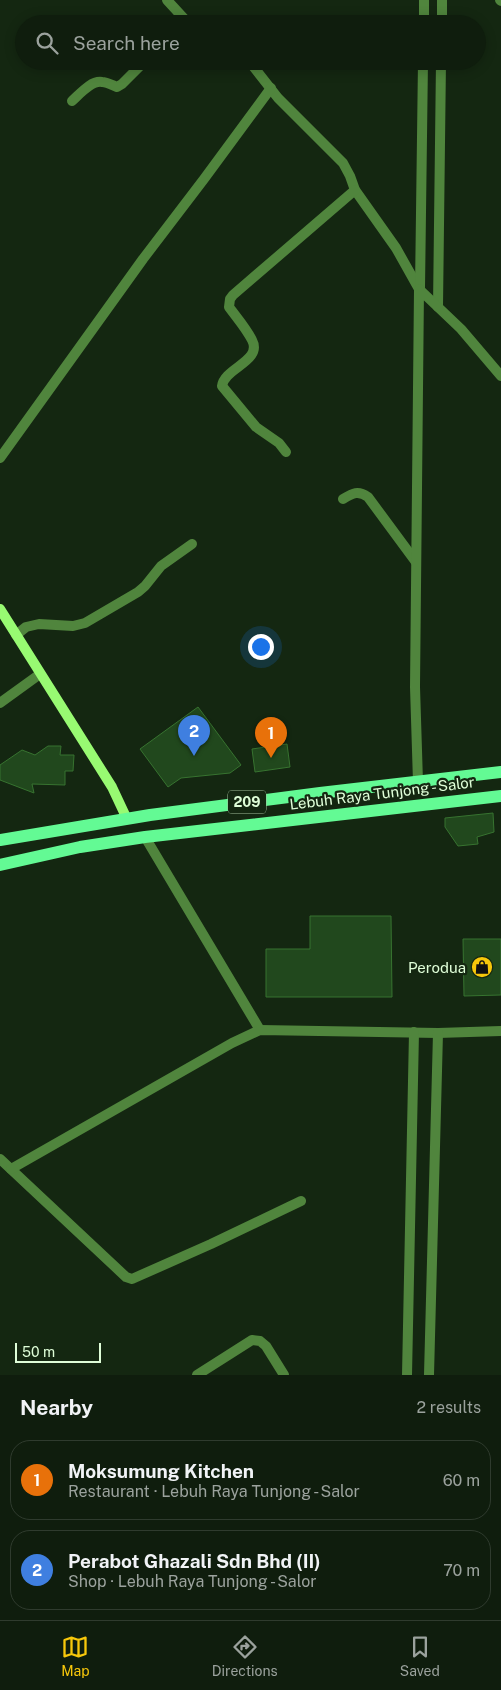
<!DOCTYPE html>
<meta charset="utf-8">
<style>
:root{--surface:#0f1d0d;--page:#1d2a1b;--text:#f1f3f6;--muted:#9ba29d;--line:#2f3b2e;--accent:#f7c70b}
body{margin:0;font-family:"Public Sans",sans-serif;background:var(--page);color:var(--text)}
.scale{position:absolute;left:15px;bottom:12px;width:86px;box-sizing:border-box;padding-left:5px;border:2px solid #dffed8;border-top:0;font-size:14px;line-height:18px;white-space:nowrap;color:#dffed8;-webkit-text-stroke:4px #142711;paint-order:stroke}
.you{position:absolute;left:260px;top:646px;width:18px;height:18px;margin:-12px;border:4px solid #fff;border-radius:50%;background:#1a73e8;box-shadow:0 0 0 8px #1a73e833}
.badge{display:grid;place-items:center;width:32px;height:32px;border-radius:50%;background:var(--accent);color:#fff;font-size:16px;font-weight:700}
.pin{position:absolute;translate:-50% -41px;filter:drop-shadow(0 1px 2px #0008)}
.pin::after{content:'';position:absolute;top:26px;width:18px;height:15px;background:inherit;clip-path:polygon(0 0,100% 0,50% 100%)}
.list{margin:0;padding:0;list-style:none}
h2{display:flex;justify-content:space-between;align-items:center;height:65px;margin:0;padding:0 20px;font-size:21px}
h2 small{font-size:16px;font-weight:400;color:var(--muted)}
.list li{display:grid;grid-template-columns:32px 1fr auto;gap:15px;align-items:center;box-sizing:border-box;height:80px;margin:0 10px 10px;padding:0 10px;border:1px solid var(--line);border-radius:20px}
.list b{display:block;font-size:19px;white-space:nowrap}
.list p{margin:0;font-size:16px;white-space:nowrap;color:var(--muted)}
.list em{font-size:16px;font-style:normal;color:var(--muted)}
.icon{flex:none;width:28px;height:28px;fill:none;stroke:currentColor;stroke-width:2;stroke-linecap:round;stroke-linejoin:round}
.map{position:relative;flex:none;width:501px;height:1375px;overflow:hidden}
.search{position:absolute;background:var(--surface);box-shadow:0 2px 12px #0003;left:15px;right:15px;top:15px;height:55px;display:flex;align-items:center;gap:12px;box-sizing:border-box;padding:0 18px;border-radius:28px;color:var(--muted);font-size:19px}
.sheet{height:245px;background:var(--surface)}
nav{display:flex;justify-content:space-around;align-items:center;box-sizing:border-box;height:70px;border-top:1px solid var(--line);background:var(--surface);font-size:14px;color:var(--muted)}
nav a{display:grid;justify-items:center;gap:2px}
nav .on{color:var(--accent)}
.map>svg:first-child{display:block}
.building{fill:#21481d;stroke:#377330}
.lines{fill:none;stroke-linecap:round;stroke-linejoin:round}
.street{stroke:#50853d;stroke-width:10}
.secondary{stroke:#98fa72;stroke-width:10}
.primary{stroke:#63fa94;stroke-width:12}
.labels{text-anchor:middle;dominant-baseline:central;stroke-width:4.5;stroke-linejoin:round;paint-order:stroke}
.shield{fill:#142711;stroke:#a2be9c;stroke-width:1}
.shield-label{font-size:14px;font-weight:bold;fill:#dffed8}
.street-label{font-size:15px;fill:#dffed8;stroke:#142711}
.poi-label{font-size:15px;fill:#dffed8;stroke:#142711;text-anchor:end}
</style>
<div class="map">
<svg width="501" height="1375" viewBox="0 0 501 1375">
<rect width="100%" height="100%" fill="#142711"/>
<g class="building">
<polygon points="198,707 241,765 230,773 181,778 168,787 140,749"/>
<polygon points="287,744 290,767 255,772 252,749"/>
<polygon points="48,746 61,746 60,755 74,755 73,771 65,771 65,785 32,784 34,793 0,780 0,765 22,750 35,755"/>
<polygon points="493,813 494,832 477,837 478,844 458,846 445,827 445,818"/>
<polygon points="310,916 391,916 392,997 266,997 266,949 310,949"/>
<polygon points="463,939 501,939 501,995 464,996"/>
</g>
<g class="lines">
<g class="street">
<polyline points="167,0 189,24"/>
<polyline points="500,0 501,1"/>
<polyline points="424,24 424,0"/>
<polyline points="442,24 442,0"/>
<polyline points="249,61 278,98 343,163 350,176 355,190 396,248 419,289"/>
<path d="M 72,101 C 79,95 91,80 102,82 C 107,82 112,85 117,87 L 122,84 L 145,61"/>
<polyline points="420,288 423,61"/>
<polyline points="438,307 441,61"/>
<path d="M 286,452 L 279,443 L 256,427 L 222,386 C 224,368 263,361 252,340 C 246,328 237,318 229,307 L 230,299 L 233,295 L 355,190"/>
<polyline points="0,458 143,259 204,179 271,88"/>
<path d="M 343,499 C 353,493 358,490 368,497 L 416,562"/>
<polyline points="16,635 26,627 39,624 73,626 85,623 138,592 145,586 161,566 192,544"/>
<polyline points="0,703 40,674"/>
<polyline points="418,782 415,687 419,289 461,329 501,376"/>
<polyline points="145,837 260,1030"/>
<polyline points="0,1159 126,1277 132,1279 211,1244 301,1201"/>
<polyline points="11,1169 232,1043 260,1030 438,1033 501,1031"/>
<polyline points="197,1375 252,1340 260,1341 266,1346 284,1375"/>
<polyline points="407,1375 414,1032"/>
<polyline points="429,1375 438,1033"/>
</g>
<polyline class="secondary" points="0,609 112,787 127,819"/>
<g class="primary">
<polyline points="0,840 150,815 320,793 501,772"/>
<polyline points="0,865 80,847 145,837 501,796"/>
</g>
</g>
<defs>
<g id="shop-disc" transform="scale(1.125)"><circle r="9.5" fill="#f7c70b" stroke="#142711"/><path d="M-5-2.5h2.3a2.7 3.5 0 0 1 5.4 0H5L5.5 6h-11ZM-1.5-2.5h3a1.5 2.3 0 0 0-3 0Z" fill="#111"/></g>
</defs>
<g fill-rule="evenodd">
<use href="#shop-disc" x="482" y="967"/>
</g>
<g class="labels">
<rect class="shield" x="228" y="790.5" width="38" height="23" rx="4"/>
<g class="shield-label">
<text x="247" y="802">209</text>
</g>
<g class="street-label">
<text transform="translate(382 793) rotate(-7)">Lebuh Raya Tunjong - Salor</text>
</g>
<g class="poi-label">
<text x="466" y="967">Perodua</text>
</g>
</g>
</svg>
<div class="scale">50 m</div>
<div class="you"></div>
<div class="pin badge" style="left:271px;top:758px;background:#e8710a">1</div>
<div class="pin badge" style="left:194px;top:756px;background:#3f7fe0">2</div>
<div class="search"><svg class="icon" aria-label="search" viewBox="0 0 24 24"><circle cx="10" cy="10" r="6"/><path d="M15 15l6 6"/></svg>Search here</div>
</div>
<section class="sheet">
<h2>Nearby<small>2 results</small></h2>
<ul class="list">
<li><span class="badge" style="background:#e8710a">1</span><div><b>Moksumung Kitchen</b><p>Restaurant · Lebuh Raya Tunjong - Salor</p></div><em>60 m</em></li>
<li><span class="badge" style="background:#3f7fe0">2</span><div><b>Perabot Ghazali Sdn Bhd (II)</b><p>Shop · Lebuh Raya Tunjong - Salor</p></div><em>70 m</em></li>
</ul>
</section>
<nav>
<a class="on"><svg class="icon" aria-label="map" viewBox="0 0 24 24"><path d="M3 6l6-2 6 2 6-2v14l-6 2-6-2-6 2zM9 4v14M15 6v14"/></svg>Map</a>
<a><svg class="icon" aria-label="directions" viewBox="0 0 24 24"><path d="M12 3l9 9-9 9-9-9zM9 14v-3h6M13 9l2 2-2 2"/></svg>Directions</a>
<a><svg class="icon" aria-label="saved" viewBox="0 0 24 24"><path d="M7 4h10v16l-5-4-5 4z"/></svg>Saved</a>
</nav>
